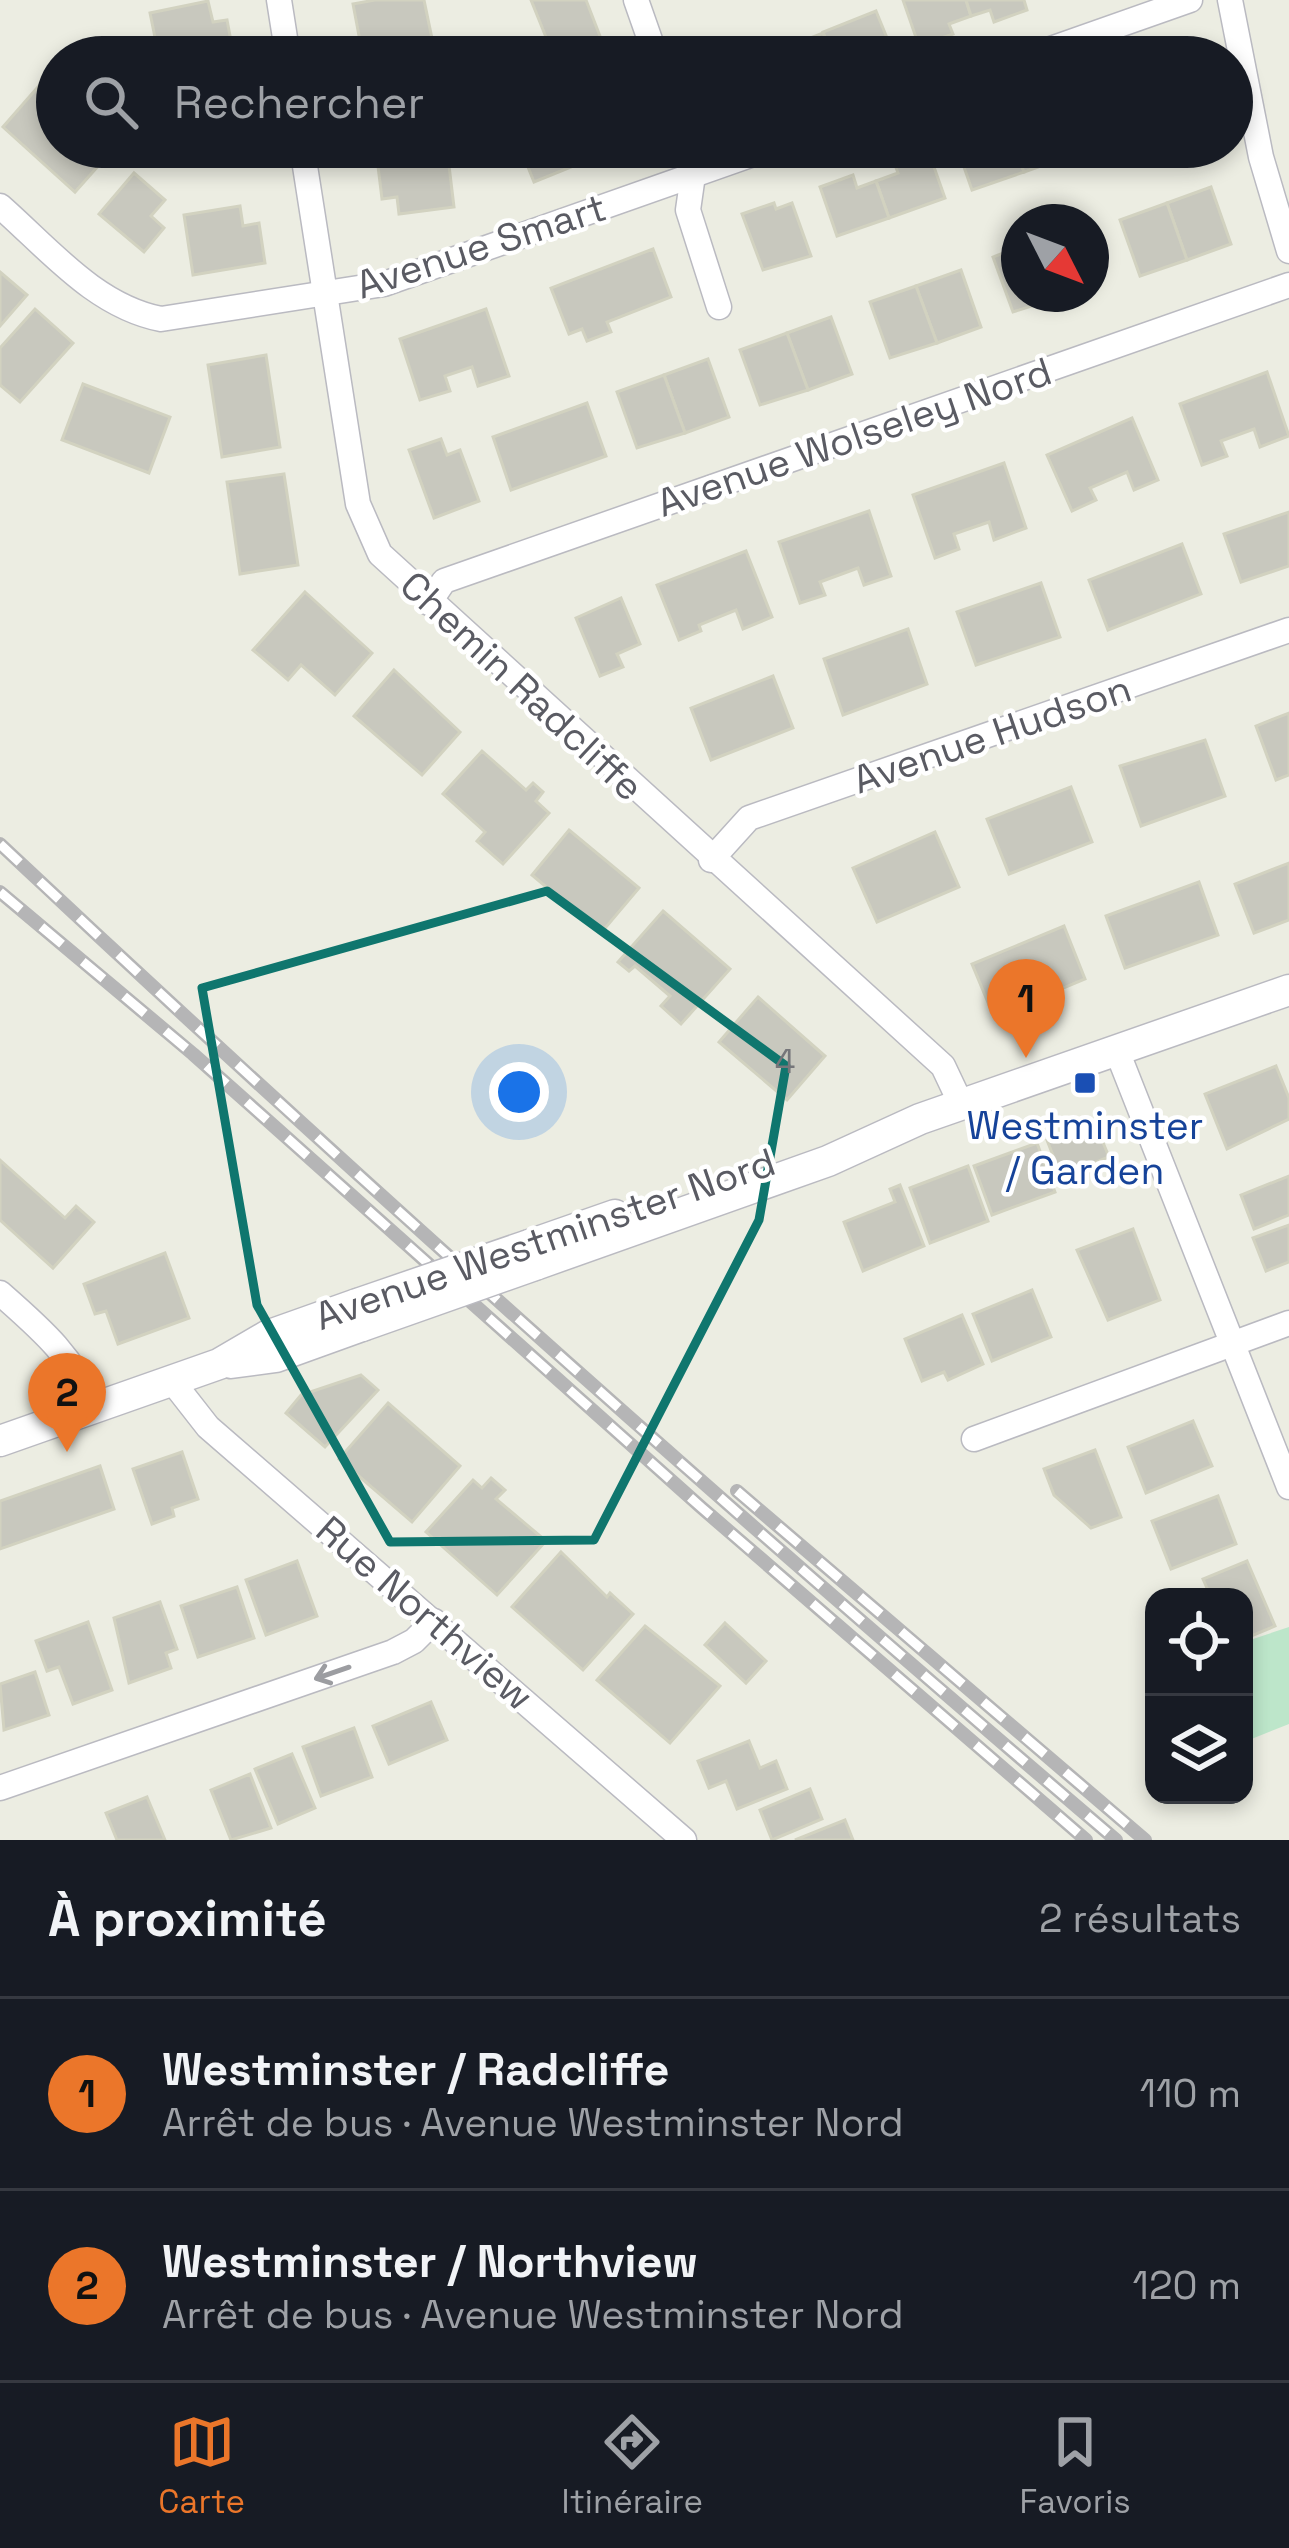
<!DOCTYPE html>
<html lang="fr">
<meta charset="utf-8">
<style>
:root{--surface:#171b24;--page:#242831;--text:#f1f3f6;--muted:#9ea1a6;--line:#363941;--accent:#eb762a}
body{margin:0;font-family:"Space Grotesk",sans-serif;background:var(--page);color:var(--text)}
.controls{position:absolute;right:36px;bottom:36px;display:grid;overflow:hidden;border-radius:24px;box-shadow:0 6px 18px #0003}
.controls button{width:108px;height:108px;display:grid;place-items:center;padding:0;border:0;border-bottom:3px solid var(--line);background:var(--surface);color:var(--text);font:60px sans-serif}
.compass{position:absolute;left:1001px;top:204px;width:108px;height:108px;border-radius:50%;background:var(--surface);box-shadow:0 6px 18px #0003;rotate:132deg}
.you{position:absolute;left:519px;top:1092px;width:42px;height:42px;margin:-30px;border:9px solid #fff;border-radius:50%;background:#1a73e8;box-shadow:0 0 0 18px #1a73e833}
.badge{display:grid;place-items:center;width:78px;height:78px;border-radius:50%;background:var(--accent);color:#111;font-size:39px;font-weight:700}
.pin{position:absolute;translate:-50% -99px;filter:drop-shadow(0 3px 6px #0008)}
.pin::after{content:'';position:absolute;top:63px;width:42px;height:36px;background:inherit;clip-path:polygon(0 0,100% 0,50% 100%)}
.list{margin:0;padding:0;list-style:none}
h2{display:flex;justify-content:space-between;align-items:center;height:156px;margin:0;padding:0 48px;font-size:51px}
h2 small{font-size:39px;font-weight:400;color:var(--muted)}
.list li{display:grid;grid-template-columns:78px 1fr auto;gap:36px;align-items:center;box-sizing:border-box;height:192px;padding:0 48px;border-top:3px solid var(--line)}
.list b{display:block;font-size:45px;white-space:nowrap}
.list p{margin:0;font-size:39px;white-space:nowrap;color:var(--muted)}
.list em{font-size:39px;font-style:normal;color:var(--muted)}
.icon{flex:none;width:66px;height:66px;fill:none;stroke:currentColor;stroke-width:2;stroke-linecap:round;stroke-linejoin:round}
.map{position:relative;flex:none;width:1289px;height:1840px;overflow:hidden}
.search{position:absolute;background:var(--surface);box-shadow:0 6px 18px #0003;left:36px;right:36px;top:36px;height:132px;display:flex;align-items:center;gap:30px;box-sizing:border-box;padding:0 42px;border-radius:66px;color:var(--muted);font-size:45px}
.sheet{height:540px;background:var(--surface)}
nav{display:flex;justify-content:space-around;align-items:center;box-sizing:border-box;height:168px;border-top:3px solid var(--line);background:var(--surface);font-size:33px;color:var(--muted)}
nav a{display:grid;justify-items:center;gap:6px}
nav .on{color:var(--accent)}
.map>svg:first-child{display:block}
.green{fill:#bde6ca}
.building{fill:#c8c8be;stroke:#d2d2c0;stroke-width:3}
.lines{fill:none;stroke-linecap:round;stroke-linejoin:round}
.minor-casing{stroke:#babac1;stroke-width:27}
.tertiary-casing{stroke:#babac1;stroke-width:33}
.minor{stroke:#fff;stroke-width:24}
.tertiary{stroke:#fff;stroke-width:30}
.rail-casing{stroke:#b5b5b6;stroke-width:14}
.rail{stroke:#fff;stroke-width:9;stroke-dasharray:27;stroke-linecap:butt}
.tertiary-bridge-casing{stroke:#babac1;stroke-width:33;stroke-linecap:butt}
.tertiary-bridge{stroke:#fff;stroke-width:30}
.oneway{stroke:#9c9da1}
.marked{fill:none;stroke:#0f766e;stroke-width:9;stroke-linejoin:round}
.transit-dot{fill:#1a4fb4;stroke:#fff;stroke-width:4.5}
.labels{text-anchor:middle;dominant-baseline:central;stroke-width:9;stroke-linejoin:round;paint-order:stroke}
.number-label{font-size:33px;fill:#76767a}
.street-label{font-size:39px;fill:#5a5b63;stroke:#fff}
.transit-label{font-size:39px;fill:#164399;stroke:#fff}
</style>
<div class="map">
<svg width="1289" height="1840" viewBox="0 0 1289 1840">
<rect width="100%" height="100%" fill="#ecede2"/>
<polygon class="green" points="1289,1627 1289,1724 1244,1742 1244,1642"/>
<g class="building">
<polygon points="375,0 424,0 434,48 375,57 371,39 360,41 353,4"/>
<polygon points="531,0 586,0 603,44 554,57"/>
<polygon points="903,0 966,0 971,16 949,24 953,34 919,46"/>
<polygon points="966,0 1024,0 1027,10 994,22 990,10 971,16"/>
<polygon points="208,1 213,22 227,20 234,57 159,57 150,13"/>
<polygon points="876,11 894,55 833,57 823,32"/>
<polygon points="823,33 833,57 771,57 770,54"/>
<polygon points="45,79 57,90 57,147 115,147 75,192 3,127"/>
<polygon points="520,147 620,147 534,182"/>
<polygon points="957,147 1015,147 1024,172 972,190"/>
<polygon points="1015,147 1078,147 1080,152 1024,172"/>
<polygon points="447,149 454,207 399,214 397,197 382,199 377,158"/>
<polygon points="928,150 945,198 889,218 876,181 898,173 894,162"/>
<polygon points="134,173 165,200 151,216 164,228 144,252 99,214"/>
<polygon points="853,175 857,188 876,181 889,218 837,236 820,187"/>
<polygon points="1211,187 1231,244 1187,260 1167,203"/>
<polygon points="774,203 776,209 792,203 811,256 763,270 742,214"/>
<polygon points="1167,203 1187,260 1140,276 1120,220"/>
<polygon points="240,206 243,226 259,223 265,263 193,275 184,215"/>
<polygon points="1019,247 1019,294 1060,297 1013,312 993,257"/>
<polygon points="653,249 671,297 607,322 611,332 587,341 582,329 569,334 551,288"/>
<polygon points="961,270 981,327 937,343 916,286"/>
<polygon points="0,272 27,295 0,326"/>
<polygon points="916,286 937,343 890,358 870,302"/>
<polygon points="35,309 73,343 20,402 0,385 0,348"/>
<polygon points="486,309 509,376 478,386 472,367 445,376 450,391 420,400 400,339"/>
<polygon points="831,317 852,374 808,390 787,333"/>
<polygon points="787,333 808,390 760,405 740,350"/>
<polygon points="266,355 280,447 222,457 208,365"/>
<polygon points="708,359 729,417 685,433 664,375"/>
<polygon points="1267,372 1289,436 1260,447 1254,429 1221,441 1227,456 1202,465 1180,404"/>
<polygon points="664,375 685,433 637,448 617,392"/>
<polygon points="83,384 170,417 149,473 62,440"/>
<polygon points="587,403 606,456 511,490 493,437"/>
<polygon points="1132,418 1158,480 1134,490 1127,472 1090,488 1096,500 1072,511 1047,455"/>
<polygon points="441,439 447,455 460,450 479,501 434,518 409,450"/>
<polygon points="1004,463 1026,528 994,540 989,522 954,534 959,549 935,558 913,495"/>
<polygon points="284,474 298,565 240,574 227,482"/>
<polygon points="869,511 891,576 864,585 858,568 820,582 825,595 800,603 779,542"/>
<polygon points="1289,512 1289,566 1241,582 1224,534"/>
<polygon points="1182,544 1201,594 1108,630 1089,580"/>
<polygon points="746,551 772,617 743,629 736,610 699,625 701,631 679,640 657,585"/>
<polygon points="1041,583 1060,637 976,665 957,612"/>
<polygon points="305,592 372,653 335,695 301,665 288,680 253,650"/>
<polygon points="621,598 640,644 617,654 623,667 600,676 576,618"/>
<polygon points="908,629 927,684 843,715 824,659"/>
<polygon points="394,670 460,732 422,775 354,716"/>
<polygon points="773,676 793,728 711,760 691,708"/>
<polygon points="1289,713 1289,775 1276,780 1256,726"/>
<polygon points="1205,740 1225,796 1141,826 1120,766"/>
<polygon points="482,751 526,790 533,783 543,792 536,801 549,813 503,864 477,841 485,832 443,794"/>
<polygon points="1071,787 1092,842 1009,874 987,819"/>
<polygon points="569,830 639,888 601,933 532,875"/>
<polygon points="935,832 959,887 877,922 853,868"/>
<polygon points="1289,863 1289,920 1254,933 1235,884"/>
<polygon points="1199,882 1218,935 1125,968 1106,916"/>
<polygon points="663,911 730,969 681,1024 661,1006 670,996 635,966 629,971 618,962"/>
<polygon points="1064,926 1085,979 994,1017 972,964"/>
<polygon points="758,997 825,1056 787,1100 719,1042"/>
<polygon points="1276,1066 1289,1098 1289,1119 1227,1149 1205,1094"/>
<polygon points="1094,1121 1109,1157 1061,1176 1047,1140"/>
<polygon points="1037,1143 1055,1192 992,1215 974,1166"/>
<polygon points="0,1160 65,1218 76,1206 94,1222 53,1268 0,1220"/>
<polygon points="968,1166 988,1221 930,1243 910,1188"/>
<polygon points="1289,1176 1289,1215 1254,1229 1241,1195"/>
<polygon points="900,1185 924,1246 863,1271 844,1222 895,1202 890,1189"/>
<polygon points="1289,1225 1289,1262 1266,1271 1253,1238"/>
<polygon points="1133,1229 1160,1300 1108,1320 1077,1250"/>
<polygon points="165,1253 189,1318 118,1344 106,1311 95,1314 84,1284"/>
<polygon points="1032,1290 1051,1337 992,1361 973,1314"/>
<polygon points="962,1315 983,1364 948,1380 944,1372 922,1381 905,1339"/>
<polygon points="361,1375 378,1390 325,1447 286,1413 301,1395"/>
<polygon points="388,1403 460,1466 412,1522 339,1459"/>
<polygon points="1193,1421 1212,1466 1146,1493 1128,1447"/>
<polygon points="1095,1450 1121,1517 1091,1528 1054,1495 1044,1469"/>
<polygon points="182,1452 198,1499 172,1508 174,1516 152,1524 133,1469"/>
<polygon points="100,1466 114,1509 0,1549 0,1501"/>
<polygon points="491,1478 505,1490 496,1499 546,1541 497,1595 426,1532 473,1480 482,1488"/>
<polygon points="1218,1496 1236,1544 1171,1569 1152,1521"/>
<polygon points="561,1552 607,1597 610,1593 633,1614 583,1670 512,1607"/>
<polygon points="297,1561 317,1616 266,1635 246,1580"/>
<polygon points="1247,1561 1275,1626 1244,1639 1244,1597 1211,1597 1203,1579"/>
<polygon points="237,1587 254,1638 198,1657 181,1606"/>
<polygon points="160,1602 177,1649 166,1653 171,1668 129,1683 114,1618"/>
<polygon points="88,1622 112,1690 73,1704 59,1667 47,1671 36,1641"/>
<polygon points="725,1623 766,1661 746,1683 705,1645"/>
<polygon points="645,1626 720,1686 670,1743 597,1680"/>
<polygon points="35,1672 49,1715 4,1730 0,1684"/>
<polygon points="431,1702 447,1740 389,1764 373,1726"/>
<polygon points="354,1728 372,1777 321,1796 303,1747"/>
<polygon points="749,1741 760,1768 776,1761 787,1789 737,1809 726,1781 709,1788 698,1761"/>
<polygon points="292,1754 315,1808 278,1824 255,1769"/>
<polygon points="250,1774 271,1828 231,1840 211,1790"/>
<polygon points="810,1789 822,1819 772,1840 760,1810"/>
<polygon points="147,1797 165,1840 117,1840 106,1813"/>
<polygon points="845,1820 853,1840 795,1840"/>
</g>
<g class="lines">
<g class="minor-casing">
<g id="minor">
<polyline points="279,0 288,57"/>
<polyline points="636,0 656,57"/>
<polyline points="1230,0 1261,157 1289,251"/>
<polyline points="1028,57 1190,0"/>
<polyline points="302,147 358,504 380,554 943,1066 961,1104"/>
<polyline points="685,147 693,175 688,210 719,307"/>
<path d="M 0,206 C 49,249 95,306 161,319 L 384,284 L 773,147"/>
<polyline points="429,603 444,581 1289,285"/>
<polyline points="711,860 749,818 1289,630"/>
<polyline points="1117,1051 1289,1487"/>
<path d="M 0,1293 C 41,1329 74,1357 94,1408"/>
<polyline points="172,1381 208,1427 684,1840"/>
<polyline points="974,1439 1289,1323"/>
<polyline points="0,1788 393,1652 414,1641 434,1621"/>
</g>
</g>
<g class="tertiary-casing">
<g id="tertiary">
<polyline points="529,1245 615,1215"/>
<polyline points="535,1265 828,1161 920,1119 1289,990"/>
<polyline points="231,1363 276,1357 362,1326"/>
<polyline points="0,1441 219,1364 267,1336 357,1304"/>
</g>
</g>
<use href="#minor" class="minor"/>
<use href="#tertiary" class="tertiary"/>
<g class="rail-casing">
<g id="rail">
<path d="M 0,844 C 364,1186 737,1517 1116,1840"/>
<polyline points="0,892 193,1054 702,1508 1086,1840"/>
<polyline points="737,1491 1145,1840"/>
</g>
</g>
<use href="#rail" class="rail"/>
<g class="tertiary-bridge-casing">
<g id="tertiary-bridge">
<polyline points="357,1304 529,1245"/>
<polyline points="362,1326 535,1265"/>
</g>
</g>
<use href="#tertiary-bridge" class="tertiary-bridge"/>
</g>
<defs><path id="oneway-shaft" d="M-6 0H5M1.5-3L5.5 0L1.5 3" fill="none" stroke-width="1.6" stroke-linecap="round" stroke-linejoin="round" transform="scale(3)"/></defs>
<use class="oneway" href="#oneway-shaft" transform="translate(332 1673) rotate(161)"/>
<path class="marked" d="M 547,891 L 786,1066 L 759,1220 L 594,1540 L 390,1542 L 257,1305 L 202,988 Z"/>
<rect class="transit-dot" x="1073" y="1071" width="24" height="24" rx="6"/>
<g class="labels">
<g class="number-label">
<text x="785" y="1062">4</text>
</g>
<g class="street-label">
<text transform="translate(481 246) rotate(-18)">Avenue Smart</text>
<text transform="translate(854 437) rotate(-19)">Avenue Wolseley Nord</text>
<text transform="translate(522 686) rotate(43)">Chemin Radcliffe</text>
<text transform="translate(992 734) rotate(-19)">Avenue Hudson</text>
<text transform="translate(545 1239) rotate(-19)">Avenue Westminster Nord</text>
<text transform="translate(425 1613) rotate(41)">Rue Northview</text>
</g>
<g class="transit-label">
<text x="1085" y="1125">Westminster<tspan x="1085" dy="45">/ Garden</tspan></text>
</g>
</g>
</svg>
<div class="controls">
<button><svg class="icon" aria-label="locate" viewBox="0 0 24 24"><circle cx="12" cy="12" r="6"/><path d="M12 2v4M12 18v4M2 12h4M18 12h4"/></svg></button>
<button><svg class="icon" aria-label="layers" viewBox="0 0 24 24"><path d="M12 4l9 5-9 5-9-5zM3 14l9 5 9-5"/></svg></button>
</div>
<svg class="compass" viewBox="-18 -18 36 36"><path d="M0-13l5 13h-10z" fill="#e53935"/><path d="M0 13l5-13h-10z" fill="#9ea1a6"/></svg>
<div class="you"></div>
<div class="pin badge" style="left:1026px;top:1058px">1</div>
<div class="pin badge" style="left:67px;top:1452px">2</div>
<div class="search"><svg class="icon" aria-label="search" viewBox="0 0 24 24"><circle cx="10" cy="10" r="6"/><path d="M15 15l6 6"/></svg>Rechercher</div>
</div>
<section class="sheet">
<h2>À proximité<small>2 résultats</small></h2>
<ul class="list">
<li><span class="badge">1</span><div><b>Westminster / Radcliffe</b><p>Arrêt de bus · Avenue Westminster Nord</p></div><em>110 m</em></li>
<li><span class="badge">2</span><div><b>Westminster / Northview</b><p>Arrêt de bus · Avenue Westminster Nord</p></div><em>120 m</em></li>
</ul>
</section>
<nav>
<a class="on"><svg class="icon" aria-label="map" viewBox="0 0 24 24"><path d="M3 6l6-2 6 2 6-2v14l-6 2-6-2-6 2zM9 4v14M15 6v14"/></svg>Carte</a>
<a><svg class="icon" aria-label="directions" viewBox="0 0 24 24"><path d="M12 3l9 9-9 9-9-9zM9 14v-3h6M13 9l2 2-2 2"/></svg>Itinéraire</a>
<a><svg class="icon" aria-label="saved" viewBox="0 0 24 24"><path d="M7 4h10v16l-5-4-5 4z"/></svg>Favoris</a>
</nav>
